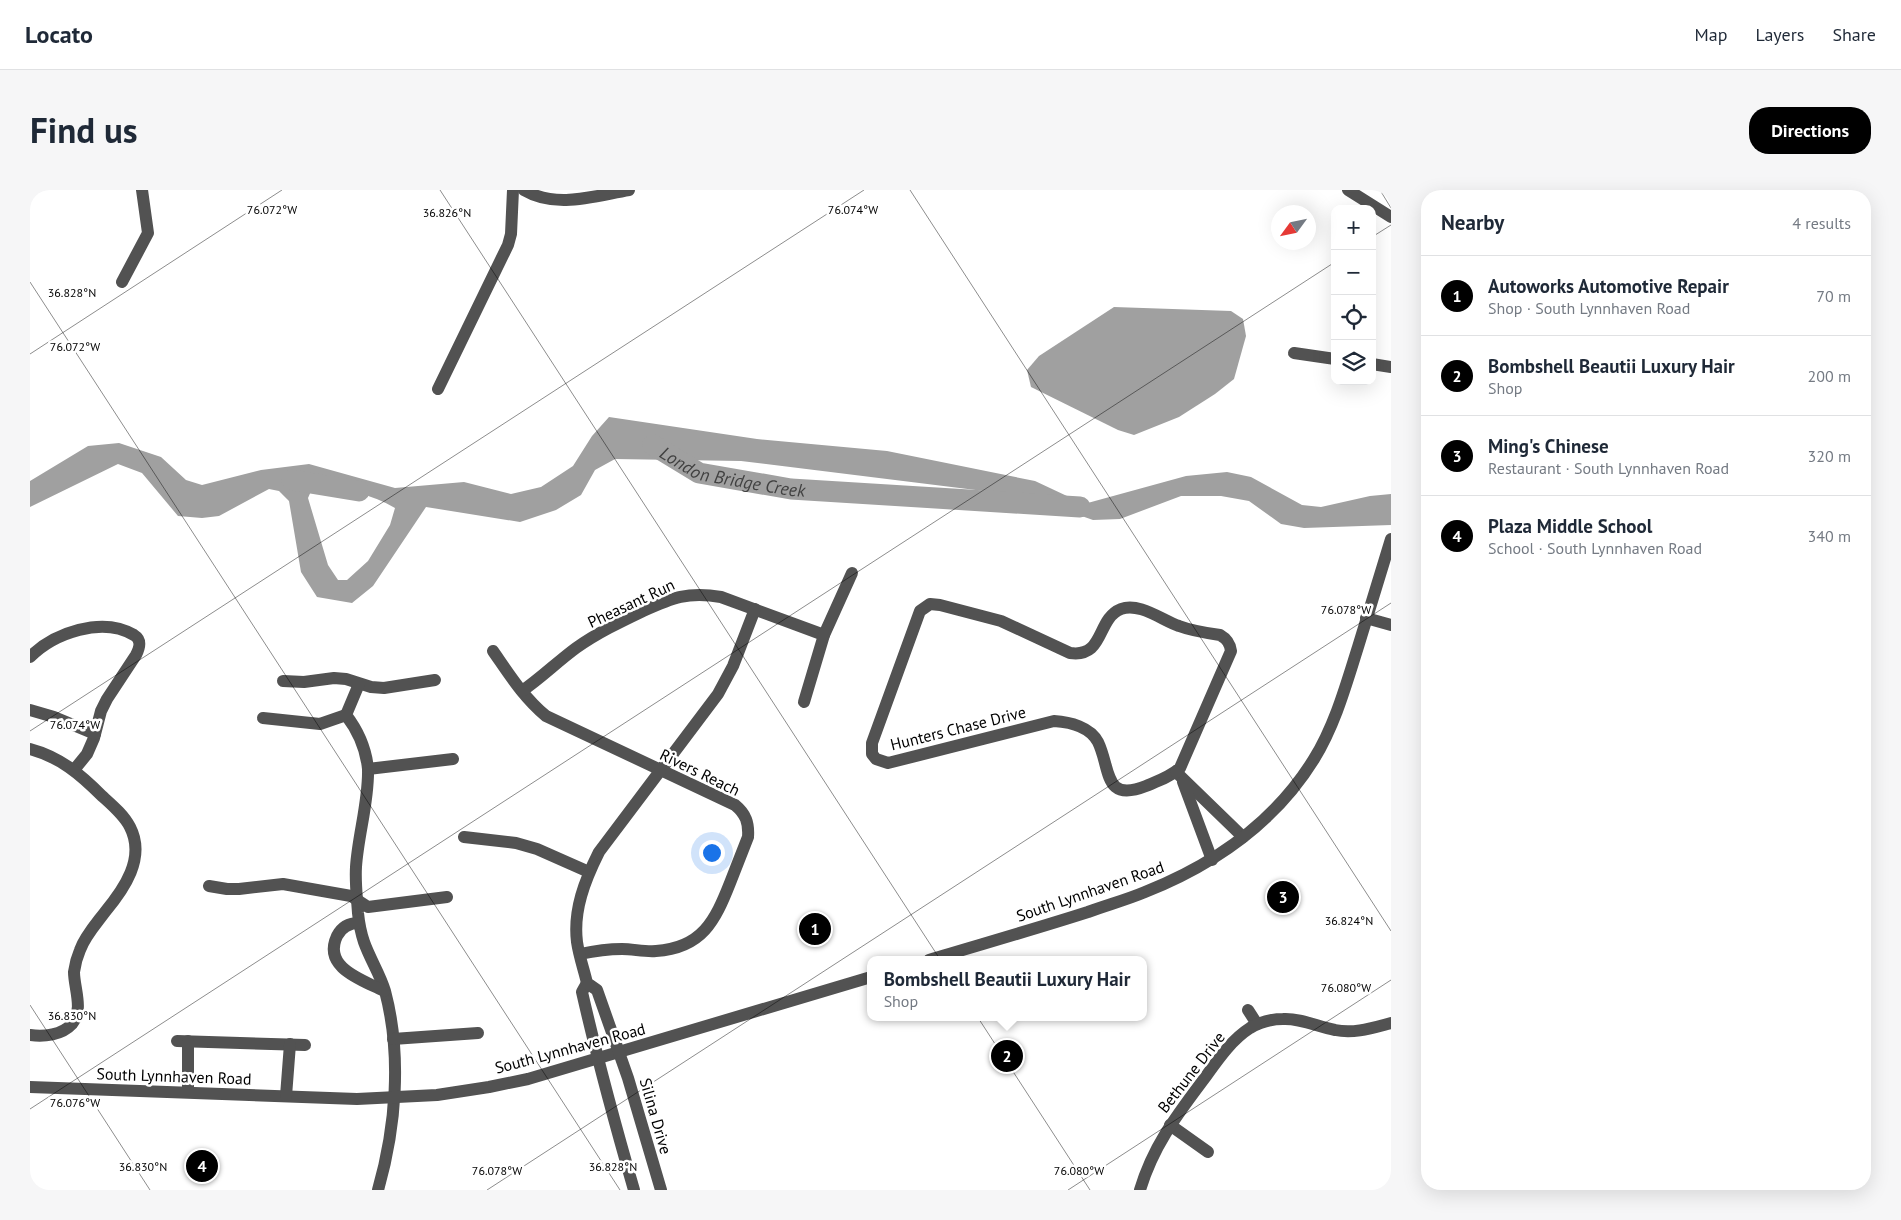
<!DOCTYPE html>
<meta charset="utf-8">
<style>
:root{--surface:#fff;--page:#f6f6f7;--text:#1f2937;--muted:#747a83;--line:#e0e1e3;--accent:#000}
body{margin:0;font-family:"PT Sans",sans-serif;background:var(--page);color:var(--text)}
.controls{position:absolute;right:15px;top:15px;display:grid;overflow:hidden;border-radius:10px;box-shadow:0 5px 20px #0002}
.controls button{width:45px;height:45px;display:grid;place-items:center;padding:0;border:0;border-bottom:1px solid var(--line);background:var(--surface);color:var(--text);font:25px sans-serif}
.compass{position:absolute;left:1241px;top:15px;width:45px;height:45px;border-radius:50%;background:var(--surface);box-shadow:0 5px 20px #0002;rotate:237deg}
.you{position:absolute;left:681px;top:662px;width:18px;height:18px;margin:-12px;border:4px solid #fff;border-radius:50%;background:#1a73e8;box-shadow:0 0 0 8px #1a73e833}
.badge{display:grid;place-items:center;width:32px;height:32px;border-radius:50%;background:var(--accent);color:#fff;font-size:16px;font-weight:700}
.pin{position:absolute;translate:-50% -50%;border:2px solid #fff;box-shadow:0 1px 5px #0006}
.popup{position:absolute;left:837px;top:766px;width:280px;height:65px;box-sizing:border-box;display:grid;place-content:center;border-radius:10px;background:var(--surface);filter:drop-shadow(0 1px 4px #0005);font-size:16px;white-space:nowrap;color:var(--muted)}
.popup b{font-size:19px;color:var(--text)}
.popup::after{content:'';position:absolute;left:50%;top:100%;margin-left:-10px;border:10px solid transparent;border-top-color:var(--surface)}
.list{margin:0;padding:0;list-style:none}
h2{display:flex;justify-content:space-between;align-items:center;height:65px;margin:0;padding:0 20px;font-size:21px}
h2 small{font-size:16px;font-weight:400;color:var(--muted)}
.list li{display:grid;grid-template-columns:32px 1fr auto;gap:15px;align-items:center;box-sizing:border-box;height:80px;padding:0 20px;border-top:1px solid var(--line)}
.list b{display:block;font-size:19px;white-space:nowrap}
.list p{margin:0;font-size:16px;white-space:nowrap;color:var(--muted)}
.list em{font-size:16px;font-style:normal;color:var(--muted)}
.icon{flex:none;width:28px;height:28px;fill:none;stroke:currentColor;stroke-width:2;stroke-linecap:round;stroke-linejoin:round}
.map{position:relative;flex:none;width:1361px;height:1000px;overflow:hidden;border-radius:20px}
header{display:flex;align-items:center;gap:30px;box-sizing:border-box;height:70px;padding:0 25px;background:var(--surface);border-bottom:1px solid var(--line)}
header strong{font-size:24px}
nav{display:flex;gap:28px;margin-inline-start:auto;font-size:18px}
.intro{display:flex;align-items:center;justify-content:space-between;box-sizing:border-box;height:120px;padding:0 30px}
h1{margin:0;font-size:35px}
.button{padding:12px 22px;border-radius:20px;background:var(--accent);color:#fff;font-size:18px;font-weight:700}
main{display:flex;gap:30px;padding:0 30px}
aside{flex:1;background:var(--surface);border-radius:20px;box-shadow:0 5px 20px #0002}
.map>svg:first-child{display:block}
.water{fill:#a0a0a0;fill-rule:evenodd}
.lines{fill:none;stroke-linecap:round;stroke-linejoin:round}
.river{stroke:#a0a0a0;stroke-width:21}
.minor{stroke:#525252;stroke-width:12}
.ticks{fill:none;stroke:#000;stroke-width:1;stroke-opacity:0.45}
.labels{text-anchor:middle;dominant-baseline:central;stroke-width:5;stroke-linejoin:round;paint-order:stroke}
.street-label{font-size:16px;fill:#000;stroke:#fff}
.water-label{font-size:18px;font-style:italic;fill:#414141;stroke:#fff}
.ticks-label{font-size:12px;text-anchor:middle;fill:#000;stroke:#fff;stroke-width:5;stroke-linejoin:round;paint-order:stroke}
</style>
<header>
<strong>Locato</strong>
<nav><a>Map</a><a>Layers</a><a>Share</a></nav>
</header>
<div class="intro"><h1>Find us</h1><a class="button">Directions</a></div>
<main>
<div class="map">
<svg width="1361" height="1000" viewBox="0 0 1361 1000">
<rect width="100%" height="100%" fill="#fff"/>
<g class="water">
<polygon points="1084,117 1201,121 1213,129 1216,146 1204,189 1185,204 1149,227 1104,245 1088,240 1001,197 997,180 1009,166"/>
<path d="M 579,227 L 727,249 L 857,261 L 1005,291 L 1054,314 L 1156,286 L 1197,282 L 1221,287 L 1272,315 L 1291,317 L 1340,306 L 1361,304 L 1361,335 L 1274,338 L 1251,334 L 1219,311 L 1191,306 L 1151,306 L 1090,329 L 1063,330 L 995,306 L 711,271 L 585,269 L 565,280 L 551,305 L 526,320 L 490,332 L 396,317 L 343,396 L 322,413 L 287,407 L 271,382 L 259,311 L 249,301 L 239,299 L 189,326 L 172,328 L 148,326 L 112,283 L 88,274 L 0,317 L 0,291 L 58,256 L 89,253 L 131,267 L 156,290 L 172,295 L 231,280 L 279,274 L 365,298 L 434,292 L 481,304 L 511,297 L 543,276 L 562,246 ZM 291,295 C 317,300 342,304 365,318 L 360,335 L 338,371 L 317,390 L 308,390 L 298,375 L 278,308 L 282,299 Z"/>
</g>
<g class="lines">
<g class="river">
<path id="s1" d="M 623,255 L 669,283 L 761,299 L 1050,317"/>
<polyline points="262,290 329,301"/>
</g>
<g class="minor">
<path d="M 494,0 C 526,19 564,6 599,0"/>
<polyline points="1318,0 1361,27"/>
<polyline points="92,92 118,43 112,0"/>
<polyline points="1264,163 1305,169"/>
<polyline points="1342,174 1361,177"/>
<polyline points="408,199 478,55 481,44 483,0"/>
<path d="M 900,414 L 910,415 L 971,431 L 1040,463 C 1075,468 1066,429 1091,419 C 1109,412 1132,430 1149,436 C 1162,441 1176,443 1190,445 C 1197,449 1200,453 1201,461 L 1150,578 C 1140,587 1128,591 1116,596 C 1073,613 1081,579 1068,552 C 1060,537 1040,532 1024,531 L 858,573 L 846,569 L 842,564 L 842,553 L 890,421 Z"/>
<polyline points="1336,428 1361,435"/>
<path d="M 463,461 C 479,484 494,508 516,526 L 705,615 C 716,624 719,633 718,647 C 712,662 706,678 700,693 C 685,731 672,758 626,761 C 615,762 603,759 592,759 C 578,759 564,761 550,764"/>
<path d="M 0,467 C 24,443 72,426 104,445 C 112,450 110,457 106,465 L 77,509 L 71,521 L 64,548 L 57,564 L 44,580"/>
<polyline points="253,491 274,492 304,488 316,489 341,497 354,498 405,490"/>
<path d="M 329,494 L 316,525 C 329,542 336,558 338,579 C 339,611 328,645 326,677 C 325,692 327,708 328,723 C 329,733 331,743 334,752 C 340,769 350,784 355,801 C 372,865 366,937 348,1000"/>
<path d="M 492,501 C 511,488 527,472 546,458 C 567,443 590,432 613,421 C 642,408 658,401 691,407 L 794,445"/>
<polyline points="774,512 794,445 822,383"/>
<polyline points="0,520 24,527 65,544"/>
<polyline points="233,528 290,534 316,525"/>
<path d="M 0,559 C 30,567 50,584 72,606 C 82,615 94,625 100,637 C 116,668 94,699 75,722 C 66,734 55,746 50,760 C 47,767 45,774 44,782 C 44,798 54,820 42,834 C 32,845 14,847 0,845"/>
<polyline points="338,579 423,569"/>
<polyline points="1146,582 1213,647"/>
<polyline points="1153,592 1182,670"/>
<polyline points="434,647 486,653 507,659 559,682"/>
<polyline points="179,696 197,699 209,699 253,694 321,706 338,717 417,707"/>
<path d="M 329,733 C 320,733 312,736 307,746 C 292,778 333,790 354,801"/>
<path d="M 899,770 C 952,754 1005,739 1058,722 C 1077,715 1096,710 1115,702 C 1183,675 1245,632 1284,569 C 1305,535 1316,495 1328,457 C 1339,421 1350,385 1361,349"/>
<path d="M 557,793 L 552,802 C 567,868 585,934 604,1000"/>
<polyline points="1218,820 1227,834"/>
<polyline points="363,849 448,843"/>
<polyline points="147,851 275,855"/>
<polyline points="158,851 158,902"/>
<polyline points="0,897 327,909 407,905 459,897 498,889 841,787"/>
<polyline points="256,906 260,854"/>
<polyline points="1140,935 1178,962"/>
<path d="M 631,1000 L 598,888 L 567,800 L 557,793 C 554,780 549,766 547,752 C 543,720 555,690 569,662 L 688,504 L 703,476 L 725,419"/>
<path d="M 1110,1000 C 1123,956 1147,925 1174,889 C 1187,871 1201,850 1220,838 C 1230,832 1242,829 1253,829 C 1271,828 1288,837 1305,840 C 1324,844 1342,838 1361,833"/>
</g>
</g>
<path class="ticks" d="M 410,0 L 1060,1000M 880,0 L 1361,741M 1350,0 L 1361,18M 1342,47 L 1361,35M 0,92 L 590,1000M 0,164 L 252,0M 0,541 L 834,0M 0,815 L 120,1000M 0,919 L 1305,72M 457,1000 L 1361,413M 1038,1000 L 1361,790"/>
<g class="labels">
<g class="street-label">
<text transform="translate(601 413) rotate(-25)">Pheasant Run</text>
<text transform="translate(928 538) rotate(-14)">Hunters Chase Drive</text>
<text transform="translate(670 582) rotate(26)">Rivers Reach</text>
<text transform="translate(1060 701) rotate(-19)">South Lynnhaven Road</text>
<text transform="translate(540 858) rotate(-15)">South Lynnhaven Road</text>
<text transform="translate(1161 882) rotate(-52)">Bethune Drive</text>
<text transform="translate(144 886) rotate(2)">South Lynnhaven Road</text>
<text transform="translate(626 926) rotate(74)">Silina Drive</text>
</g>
<g class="water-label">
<text stroke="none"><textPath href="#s1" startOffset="86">London Bridge Creek</textPath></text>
</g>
</g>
<g class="ticks-label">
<text x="242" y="24">76.072°W</text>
<text x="823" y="24">76.074°W</text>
<text x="417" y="27">36.826°N</text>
<text x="42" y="107">36.828°N</text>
<text x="45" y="161">76.072°W</text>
<text x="1316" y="424">76.078°W</text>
<text x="45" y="539">76.074°W</text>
<text x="1319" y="735">36.824°N</text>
<text x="1316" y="802">76.080°W</text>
<text x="42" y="830">36.830°N</text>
<text x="45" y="917">76.076°W</text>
<text x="113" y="981">36.830°N</text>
<text x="583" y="981">36.828°N</text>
<text x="467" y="985">76.078°W</text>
<text x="1049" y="985">76.080°W</text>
</g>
</svg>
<div class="controls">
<button>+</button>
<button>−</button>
<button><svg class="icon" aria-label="locate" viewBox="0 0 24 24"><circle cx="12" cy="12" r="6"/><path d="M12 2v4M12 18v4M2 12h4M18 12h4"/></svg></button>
<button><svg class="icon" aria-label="layers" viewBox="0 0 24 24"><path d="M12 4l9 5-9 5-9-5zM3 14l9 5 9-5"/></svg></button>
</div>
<svg class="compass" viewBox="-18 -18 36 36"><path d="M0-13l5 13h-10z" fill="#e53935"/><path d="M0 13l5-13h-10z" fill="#747a83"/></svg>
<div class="you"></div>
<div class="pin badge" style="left:785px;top:739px">1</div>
<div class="pin badge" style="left:977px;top:866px">2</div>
<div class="popup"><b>Bombshell Beautii Luxury Hair</b>Shop</div>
<div class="pin badge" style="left:1253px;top:707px">3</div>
<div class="pin badge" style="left:172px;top:976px">4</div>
</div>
<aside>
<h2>Nearby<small>4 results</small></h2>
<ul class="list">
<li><span class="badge">1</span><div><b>Autoworks Automotive Repair</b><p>Shop · South Lynnhaven Road</p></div><em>70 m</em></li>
<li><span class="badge">2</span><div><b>Bombshell Beautii Luxury Hair</b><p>Shop</p></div><em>200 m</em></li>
<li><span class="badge">3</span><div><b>Ming's Chinese</b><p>Restaurant · South Lynnhaven Road</p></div><em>320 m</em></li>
<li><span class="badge">4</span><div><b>Plaza Middle School</b><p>School · South Lynnhaven Road</p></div><em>340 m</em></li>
</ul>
</aside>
</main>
